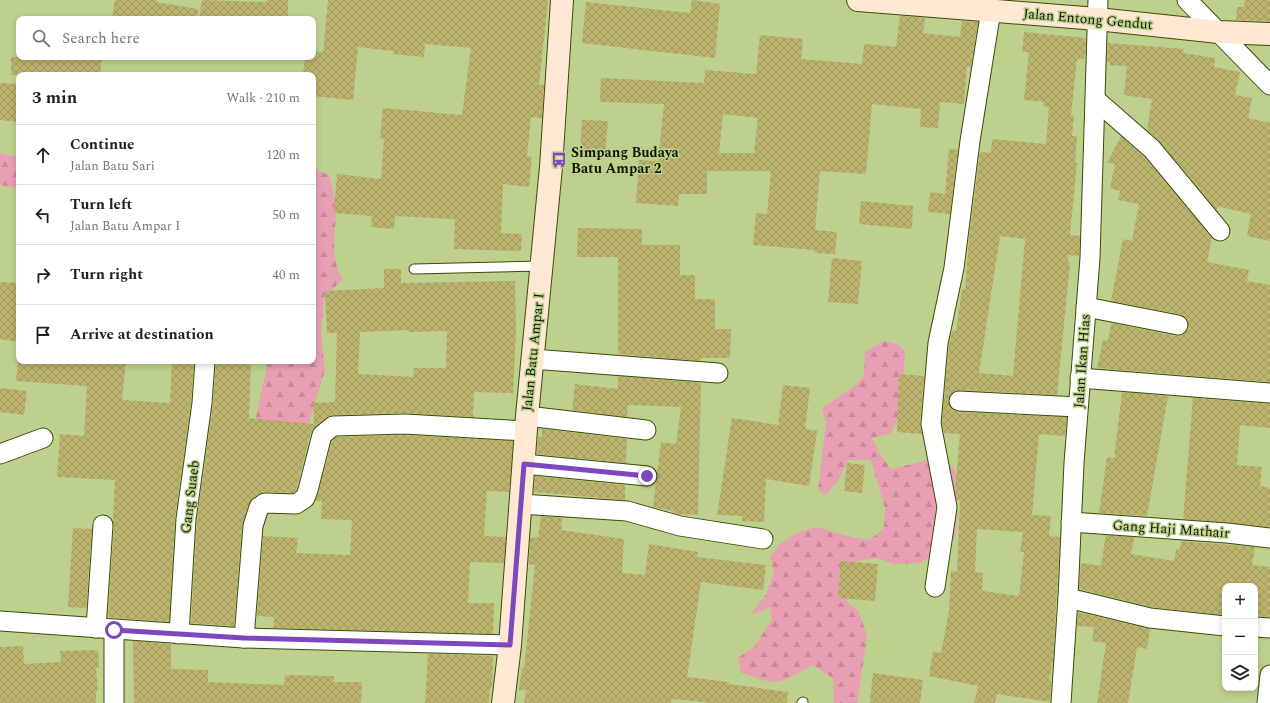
<!DOCTYPE html>
<meta charset="utf-8">
<style>
:root{--surface:#fff;--page:#f6f6f6;--text:#222;--muted:#767676;--line:#e0e0e0}
body{margin:0;font-family:Spectral,serif;background:var(--page);color:var(--text)}
.controls{position:absolute;right:12px;bottom:12px;display:grid;overflow:hidden;border-radius:8px;box-shadow:0 2px 6px #0003}
.controls button{width:36px;height:36px;display:grid;place-items:center;padding:0;border:0;border-bottom:1px solid var(--line);background:var(--surface);color:var(--text);font:20px sans-serif}
.stop{position:absolute;width:12px;height:12px;margin:-9px;border:3px solid #7d47be;border-radius:50%;background:#fff}
.stop.end{background:#7d47be;border-color:#fff;box-shadow:0 1px 4px #0008}
.list{margin:0;padding:0;list-style:none}
h2{display:flex;justify-content:space-between;align-items:center;height:52px;margin:0;padding:0 16px;font-size:17px}
h2 small{font-size:13px;font-weight:400;color:var(--muted)}
.list li{display:grid;grid-template-columns:26px 1fr auto;gap:12px;align-items:center;box-sizing:border-box;height:60px;padding:0 16px;border-top:1px solid var(--line)}
.list b{display:block;font-size:15px;white-space:nowrap}
.list p{margin:0;font-size:13px;white-space:nowrap;color:var(--muted)}
.list em{font-size:13px;font-style:normal;color:var(--muted)}
.icon{flex:none;width:22px;height:22px;fill:none;stroke:currentColor;stroke-width:2;stroke-linecap:round;stroke-linejoin:round}
.map{position:relative;flex:none;width:1270px;height:703px;overflow:hidden}
.search{position:absolute;background:var(--surface);box-shadow:0 2px 6px #0003;left:16px;top:16px;width:300px;height:44px;display:flex;align-items:center;gap:10px;box-sizing:border-box;padding:0 14px;border-radius:8px;color:var(--muted);font-size:15px}
.panel{position:absolute;background:var(--surface);box-shadow:0 2px 6px #0003;left:16px;top:72px;width:300px;height:292px;border-radius:8px}
.map>svg:first-child{display:block}
.forest{fill:url(#forest-firs)}
.building{fill:url(#building-cross-hatch);fill-rule:evenodd}
.lines{fill:none;stroke-linecap:round;stroke-linejoin:round}
.lane-casing{stroke:#3d4b06;stroke-width:11}
.street-casing{stroke:#3d4b06;stroke-width:21}
.secondary-casing{stroke:#3d4b06;stroke-width:24}
.lane{stroke:#fff;stroke-width:9}
.street{stroke:#fff;stroke-width:19}
.secondary{stroke:#fee8d4;stroke-width:22}
.route{stroke:#7d47be;stroke-width:5}
.labels{text-anchor:middle;dominant-baseline:central;stroke-width:3;stroke-linejoin:round;paint-order:stroke}
.street-label{font-size:14px;fill:#121801;stroke:#bdd08e}
.poi-label{font-size:14px;font-weight:bold;fill:#121801;stroke:#bdd08e;text-anchor:start}
</style>
<div class="map">
<svg width="1270" height="703" viewBox="0 0 1270 703">
<defs>
<pattern id="forest-firs" width="22" height="20" patternUnits="userSpaceOnUse"><rect width="22" height="20" fill="#e99fb3"/><path d="M5 1l3.5 6h-7zM16 11l3.5 6h-7z" fill="#c78898"/></pattern>
<pattern id="building-cross-hatch" width="8" height="8" patternUnits="userSpaceOnUse"><rect width="8" height="8" fill="#bcb36f"/><path d="M0 0l8 8M0 8l8-8" fill="none" stroke="#a1995e"/></pattern>
</defs>
<rect width="100%" height="100%" fill="#bdd08e"/>
<g class="forest">
<polygon points="0,153 19,158 19,188 0,185"/>
<path d="M 313,169 L 329,175 C 331,185 336,198 336,208 C 336,230 329,260 343,279 L 324,298 L 321,334 L 325,370 L 301,448 L 251,440 L 266,371 L 267,361 L 313,361 Z"/>
<path d="M 883,341 L 899,345 L 905,352 L 901,413 L 891,433 L 872,438 L 880,454 L 891,469 L 925,461 L 944,462 L 955,469 L 958,513 L 955,537 L 949,546 L 920,563 L 894,564 L 876,558 L 848,563 L 843,583 L 848,603 L 859,611 L 867,637 L 857,703 L 834,703 L 833,678 L 812,665 C 778,685 778,687 741,672 L 738,658 L 754,647 L 772,620 L 770,608 L 750,615 L 766,595 L 774,573 L 770,556 L 780,544 L 796,533 L 817,527 L 851,537 L 870,540 L 884,528 L 885,508 L 871,460 L 848,460 L 839,479 L 826,495 L 818,490 L 826,424 L 822,408 L 852,388 L 864,376 L 865,352 Z"/>
</g>
<g class="building">
<polygon points="115,0 156,0 156,2 198,9 197,19 112,19"/>
<polygon points="202,0 266,2 266,0 288,0 288,19 199,19"/>
<polygon points="328,0 548,0 539,85 544,85 542,118 531,117 527,156 532,157 529,187 503,184 501,233 522,234 521,251 454,249 455,219 395,216 394,229 371,227 372,216 334,213 337,174 381,179 384,139 380,138 383,108 462,115 471,48 425,44 424,57 393,54 393,51 358,47 353,100 313,96 313,75 303,75 305,57 313,57 313,51 323,52"/>
<polygon points="692,0 720,4 715,58 582,43 586,2 690,13"/>
<polygon points="1245,0 1270,0 1270,21 1236,20 1237,7 1244,7"/>
<path d="M 900,16 L 925,18 L 923,33 L 960,37 L 962,21 L 978,22 L 971,67 L 967,66 L 964,104 L 940,102 L 938,128 L 920,127 L 921,109 L 872,104 L 866,174 L 820,171 L 815,230 L 837,232 L 835,254 L 815,253 L 815,250 L 753,245 L 756,213 L 767,214 L 771,171 L 707,171 L 707,194 L 679,194 L 678,206 L 636,203 L 639,160 L 658,161 L 664,104 L 600,102 L 601,78 L 704,83 L 705,70 L 756,74 L 760,35 L 803,39 L 801,59 L 862,64 L 864,44 L 896,47 ZM 723,114 L 758,118 L 754,153 L 719,153 Z"/>
<path d="M 1024,32 L 1086,38 L 1085,59 L 1077,59 L 1071,115 L 1074,116 L 1072,136 L 1077,136 L 1075,163 L 1077,163 L 1070,235 L 1080,236 L 1079,256 L 1068,255 L 1068,262 L 1070,263 L 1057,395 L 1061,395 L 960,390 L 950,395 L 948,401 L 953,410 L 958,412 L 1067,417 L 1065,436 L 1039,434 L 1032,515 L 1051,516 L 1049,536 L 1060,537 L 1053,661 L 1049,681 L 1051,681 L 1050,702 L 997,694 L 995,703 L 974,703 L 978,686 L 929,676 L 933,651 L 941,653 L 949,611 L 951,571 L 957,572 L 960,500 L 957,500 L 955,490 L 960,434 L 944,433 L 942,423 L 949,345 L 952,331 L 956,331 L 962,289 L 965,289 L 969,239 L 980,152 L 991,153 L 992,139 L 1046,144 L 1049,107 L 1043,106 L 1044,102 L 1024,100 L 1029,52 L 1022,52 ZM 1000,236 L 1025,239 L 1013,376 L 979,373 ZM 977,529 L 1023,532 L 1020,552 L 1024,552 L 1019,596 L 982,591 L 983,573 L 975,572 Z"/>
<polygon points="1108,43 1184,49 1183,53 1215,58 1214,67 1240,72 1235,95 1252,98 1248,118 1270,123 1270,241 1247,236 1251,214 1217,206 1217,210 1160,142 1147,130 1152,99 1124,95 1127,66 1110,65 1110,62 1107,61"/>
<polygon points="11,57 102,57 100,75 11,75"/>
<polygon points="0,83 19,84 18,122 0,120"/>
<polygon points="582,120 608,121 605,155 580,153"/>
<polygon points="1121,136 1144,157 1212,238 1207,262 1249,270 1247,281 1270,285 1270,382 1097,368 1103,340 1108,341 1111,323 1176,336 1186,332 1189,327 1185,317 1180,314 1111,301 1123,239 1132,241 1139,204 1118,200 1120,191 1110,188 1115,164 1107,163"/>
<polygon points="949,149 958,150 950,214 928,212 930,192 945,194"/>
<polygon points="861,201 913,206 912,229 859,224"/>
<polygon points="578,228 642,229 642,245 680,245 680,275 695,275 695,299 715,299 715,329 731,329 730,358 701,358 701,361 618,354 618,257 577,257"/>
<polygon points="832,258 862,261 858,304 828,302"/>
<path d="M 384,269 L 401,269 L 401,283 L 515,281 L 516,330 L 513,393 L 474,392 L 473,417 L 405,413 L 333,415 L 326,417 L 315,426 L 311,432 L 296,491 L 293,493 L 265,492 L 257,495 L 249,504 L 242,525 L 234,626 L 191,623 L 197,520 L 213,404 L 216,361 L 251,361 L 249,418 L 314,424 L 313,403 L 335,402 L 337,333 L 327,333 L 325,291 L 384,288 ZM 409,330 L 409,332 L 447,331 L 446,368 L 414,368 L 413,377 L 358,374 L 360,332 Z"/>
<polygon points="0,282 19,283 19,342 0,339"/>
<polygon points="18,361 126,361 122,400 170,403 172,361 194,361 191,402 175,518 169,622 108,617 114,526 113,520 115,480 57,477 60,434 84,436 87,386 16,381"/>
<polygon points="899,374 924,376 920,423 922,434 897,432"/>
<polygon points="618,376 701,383 698,515 677,514 673,513 673,511 653,507 661,442 676,444 681,407 628,405 627,417 572,410 575,384 618,389"/>
<polygon points="783,385 810,388 805,429 817,431 809,486 766,479 764,522 742,521 742,516 717,515 732,418 778,425"/>
<polygon points="0,388 27,391 24,415 0,412"/>
<polygon points="1122,392 1168,396 1147,516 1099,513 1107,457 1114,458"/>
<polygon points="1193,398 1270,404 1270,428 1240,425 1237,465 1262,467 1260,486 1270,488 1270,527 1183,519"/>
<polygon points="542,429 627,439 626,463 537,454 538,437 542,437"/>
<polygon points="405,435 513,441 509,492 487,491 484,536 506,537 504,563 470,562 468,603 494,603 493,634 273,628 274,617 257,616 263,536 298,538 296,553 350,555 352,520 321,519 322,501 316,501 332,441 337,437"/>
<polygon points="847,463 865,465 862,493 844,491"/>
<polygon points="535,476 625,485 625,500 534,492"/>
<polygon points="541,516 562,518 561,530 624,539 622,573 645,575 649,544 698,552 697,557 766,565 763,590 701,582 687,677 729,682 729,684 788,692 787,703 710,703 672,699 671,703 524,703 526,690 519,690 522,668 524,669 535,565 529,564 530,538 538,537"/>
<polygon points="73,528 92,529 86,608 68,607"/>
<polygon points="1106,535 1134,537 1131,554 1174,561 1176,549 1180,550 1181,541 1255,547 1252,565 1270,567 1270,617 1255,616 1255,586 1225,586 1225,615 1152,607 1079,589 1081,563 1101,566"/>
<polygon points="841,561 878,564 875,601 838,598"/>
<polygon points="1078,612 1150,629 1147,649 1137,647 1128,703 1097,703 1106,643 1092,641 1094,627 1077,626"/>
<polygon points="133,641 171,644 171,669 208,670 208,682 284,685 285,675 334,676 334,682 362,682 361,703 134,703"/>
<polygon points="23,646 24,664 61,662 60,651 98,650 99,668 96,668 98,691 96,692 96,703 0,703 0,647"/>
<polygon points="428,654 493,656 492,687 490,687 489,703 425,703"/>
<polygon points="873,673 923,680 920,703 870,703"/>
</g>
<g class="lines">
<g class="lane-casing">
<g id="lane">
<polyline points="414,269 542,266"/>
<polyline points="802,703 803,702"/>
</g>
</g>
<g class="street-casing">
<g id="street">
<polyline points="1187,0 1270,85"/>
<polyline points="1096,100 1152,149 1220,231"/>
<polyline points="1086,307 1178,325"/>
<polyline points="532,359 718,373"/>
<polyline points="1080,378 1270,393"/>
<polyline points="959,401 1078,407"/>
<polyline points="527,416 646,430"/>
<polyline points="0,454 43,438"/>
<polyline points="524,464 647,476"/>
<polyline points="521,504 627,511 680,526 763,539"/>
<polyline points="1071,522 1227,533 1270,538"/>
<polyline points="935,587 947,507 931,424 938,343 954,268 970,141 991,10"/>
<polyline points="1068,598 1150,618 1225,626"/>
<polyline points="0,621 244,638 510,645"/>
<polyline points="1255,627 1270,628"/>
<polyline points="96,628 103,525"/>
<polyline points="114,630 114,703"/>
<polyline points="179,634 186,519 202,403 205,361"/>
<polyline points="244,638 253,526 259,507 265,503 296,504 305,498 308,490 322,435 333,426 405,424 525,431"/>
<polyline points="1061,703 1068,598 1074,463 1090,258 1098,0"/>
<polyline points="1267,703 1270,675"/>
</g>
</g>
<g class="secondary-casing">
<g id="secondary">
<polyline points="858,0 1097,19 1219,32 1270,34"/>
<polyline points="503,703 510,645 527,416 551,167 562,0"/>
</g>
</g>
<use href="#lane" class="lane"/>
<use href="#street" class="street"/>
<use href="#secondary" class="secondary"/>
</g>
<g class="lines">
<polyline class="route" points="114,630 244,638 510,645 524,464 647,476"/>
</g>
<defs>
<g id="bus-bare" transform="scale(1.2)"><path d="M-5-6H5V4H4V6H2V4H-2V6H-4V4H-5ZM-3.5-4V0h7V-4ZM-3.5 1.2v1.5H-2V1.2ZM2 1.2v1.5H3.5V1.2Z" fill="#7d47be" stroke="#bdd08e" stroke-width="2.5" paint-order="stroke"/></g>
</defs>
<g fill-rule="evenodd">
<use href="#bus-bare" x="559" y="160"/>
</g>
<g class="labels">
<g class="street-label">
<text transform="translate(1088 19) rotate(5)">Jalan Entong Gendut</text>
<text transform="translate(533 352) rotate(-84)">Jalan Batu Ampar I</text>
<text transform="translate(1082 361) rotate(-86)">Jalan Ikan Hias</text>
<text transform="translate(190 497) rotate(-83)">Gang Suaeb</text>
<text transform="translate(1171 529) rotate(4)">Gang Haji Mathair</text>
</g>
<g class="poi-label">
<text x="571" y="152">Simpang Budaya<tspan x="571" dy="16">Batu Ampar 2</tspan></text>
</g>
</g>
</svg>
<div class="controls">
<button>+</button>
<button>−</button>
<button><svg class="icon" aria-label="layers" viewBox="0 0 24 24"><path d="M12 4l9 5-9 5-9-5zM3 14l9 5 9-5"/></svg></button>
</div>
<div class="stop" style="left:114px;top:630px"></div>
<div class="stop end" style="left:647px;top:476px"></div>
<div class="search"><svg class="icon" aria-label="search" viewBox="0 0 24 24"><circle cx="10" cy="10" r="6"/><path d="M15 15l6 6"/></svg>Search here</div>
<section class="panel">
<h2>3 min<small>Walk · 210 m</small></h2>
<ul class="list">
<li><svg class="icon" aria-label="ahead" viewBox="0 0 24 24"><path d="M12 20V5M6 11l6-6 6 6"/></svg><div><b>Continue</b><p>Jalan Batu Sari</p></div><em>120 m</em></li>
<li><svg class="icon" aria-label="left" viewBox="0 0 24 24"><path d="M17 20v-9H6M10 6l-5 5 5 5"/></svg><div><b>Turn left</b><p>Jalan Batu Ampar I</p></div><em>50 m</em></li>
<li><svg class="icon" aria-label="right" viewBox="0 0 24 24"><path d="M7 20v-9h11M14 6l5 5-5 5"/></svg><div><b>Turn right</b></div><em>40 m</em></li>
<li><svg class="icon" aria-label="arrive" viewBox="0 0 24 24"><path d="M6 21V4h12l-3 4 3 4H6"/></svg><div><b>Arrive at destination</b></div></li>
</ul>
</section>
</div>
